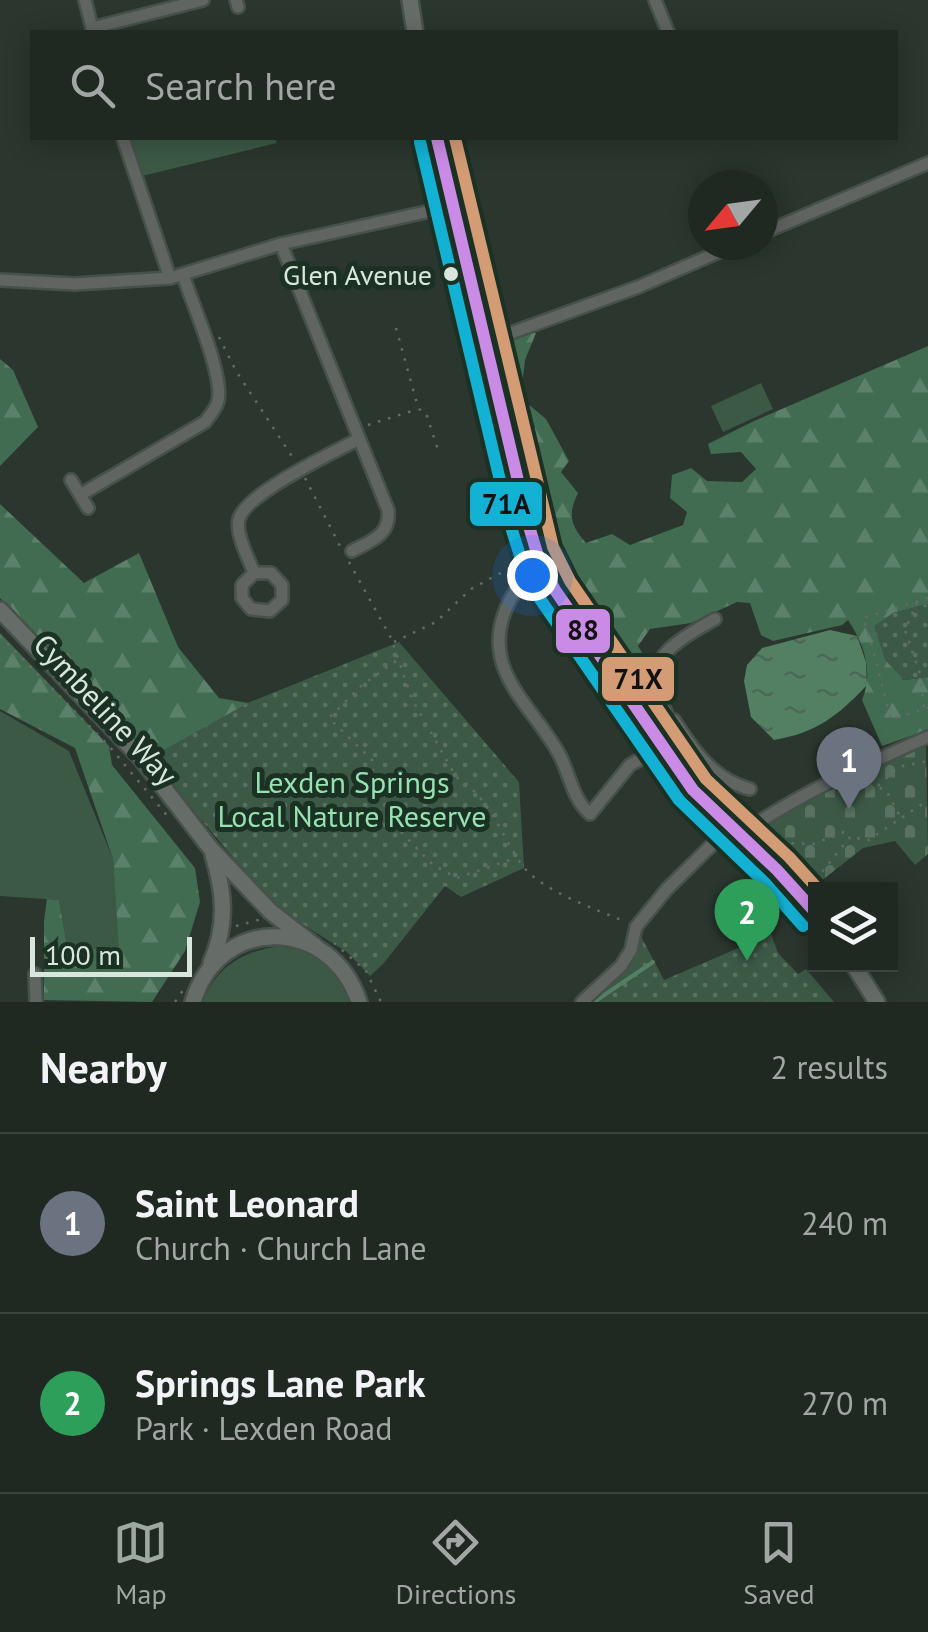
<!DOCTYPE html>
<meta charset="utf-8">
<style>
:root{--surface:#202822;--page:#2d342f;--text:#f1f3f6;--muted:#a2a6a5;--line:#3d4440;--accent:#9ca8a0}
body{margin:0;font-family:"PT Sans",sans-serif;background:var(--page);color:var(--text)}
.controls{position:absolute;right:30px;bottom:30px;display:grid;overflow:hidden;border-radius:0px;box-shadow:0 5px 25px #0003}
.controls button{width:90px;height:90px;display:grid;place-items:center;padding:0;border:0;border-bottom:2px solid var(--line);background:var(--surface);color:var(--text);font:50px sans-serif}
.compass{position:absolute;left:688px;top:170px;width:90px;height:90px;border-radius:50%;background:var(--surface);box-shadow:0 5px 25px #0003;rotate:241deg}
.scale{position:absolute;left:30px;bottom:25px;width:162px;box-sizing:border-box;padding-left:10px;border:5px solid #d9e6dd;border-top:0;font-size:28px;line-height:35px;white-space:nowrap;color:#d9e6dd;-webkit-text-stroke:8px #1b3123;paint-order:stroke}
.you{position:absolute;left:532px;top:575px;width:35px;height:35px;margin:-25px;border:8px solid #fff;border-radius:50%;background:#1a73e8;box-shadow:0 0 0 15px #1a73e833}
.badge{display:grid;place-items:center;width:65px;height:65px;border-radius:50%;background:var(--accent);color:#fff;font-size:32px;font-weight:700}
.pin{position:absolute;translate:-50% -82px;filter:drop-shadow(0 2px 5px #0008)}
.pin::after{content:'';position:absolute;top:52px;width:35px;height:30px;background:inherit;clip-path:polygon(0 0,100% 0,50% 100%)}
.list{margin:0;padding:0;list-style:none}
h2{display:flex;justify-content:space-between;align-items:center;height:130px;margin:0;padding:0 40px;font-size:42px}
h2 small{font-size:32px;font-weight:400;color:var(--muted)}
.list li{display:grid;grid-template-columns:65px 1fr auto;gap:30px;align-items:center;box-sizing:border-box;height:180px;padding:0 40px;border-top:2px solid var(--line)}
.list b{display:block;font-size:38px;white-space:nowrap}
.list p{margin:0;font-size:32px;white-space:nowrap;color:var(--muted)}
.list em{font-size:32px;font-style:normal;color:var(--muted)}
.icon{flex:none;width:55px;height:55px;fill:none;stroke:currentColor;stroke-width:2;stroke-linecap:round;stroke-linejoin:round}
.map{position:relative;flex:none;width:928px;height:1002px;overflow:hidden}
.search{position:absolute;background:var(--surface);box-shadow:0 5px 25px #0003;left:30px;right:30px;top:30px;height:110px;display:flex;align-items:center;gap:25px;box-sizing:border-box;padding:0 35px;border-radius:0px;color:var(--muted);font-size:38px}
.sheet{height:490px;background:var(--surface)}
nav{display:flex;justify-content:space-around;align-items:center;box-sizing:border-box;height:140px;border-top:2px solid var(--line);background:var(--surface);font-size:28px;color:var(--muted)}
nav a{display:grid;justify-items:center;gap:5px}
nav .on{color:var(--accent)}
.map>svg:first-child{display:block}
.green{fill:#3c5946}
.forest{fill:url(#forest-firs)}
.cemetery{fill:url(#cemetery-stones)}
.park{fill:url(#park-dots)}
.water{fill:url(#water-ripples)}
.lines{fill:none;stroke-linecap:round;stroke-linejoin:round}
.stream{stroke:#538063;stroke-width:4}
.minor-casing{stroke:#47514b;stroke-width:16}
.major-casing{stroke:#47514b;stroke-width:20}
.path{stroke:#666b67;stroke-width:2.5;stroke-dasharray:2.5 8;stroke-linecap:butt}
.minor{stroke:#606562;stroke-width:11}
.major{stroke:#666d69;stroke-width:15}
.bus-1-casing{stroke:#1b3123;stroke-width:20}
.bus-2-casing{stroke:#1b3123;stroke-width:20}
.bus-3-casing{stroke:#1b3123;stroke-width:20}
.bus-1{stroke:#ca8be6;stroke-width:12}
.bus-2{stroke:#13b2d5;stroke-width:12}
.bus-3{stroke:#d39c74;stroke-width:12}
.bus-dot{fill:#d9e6dd;stroke:#1b3123;stroke-width:4}
.labels{text-anchor:middle;dominant-baseline:central;stroke-width:10;stroke-linejoin:round;paint-order:stroke}
.bus-label{font-size:28px;fill:#d9e6dd;stroke:#1b3123;text-anchor:end}
.street-label{font-size:30px;fill:#d9e6dd;stroke:#1b3123}
.park-label{font-size:30px;fill:#97e2b1;stroke:#1b3123}
.line-badge{stroke:#1b3123;stroke-width:4}
.pale-badge-label{font-size:28px;text-anchor:middle;font-weight:bold;fill:#111}
</style>
<div class="map">
<svg width="928" height="1002" viewBox="0 0 928 1002">
<defs>
<pattern id="forest-firs" width="22" height="20" patternUnits="userSpaceOnUse" patternTransform="scale(2.5)"><rect width="22" height="20" fill="#416c51"/><path d="M5 1l3.5 6h-7zM16 11l3.5 6h-7z" fill="#5c816a"/></pattern>
<pattern id="cemetery-stones" width="16" height="16" patternUnits="userSpaceOnUse" patternTransform="scale(2.5)"><rect width="16" height="16" fill="#3c5946"/><path d="M2 7V4a2 2 0 0 1 4 0v3zM10 15v-3a2 2 0 0 1 4 0v3z" fill="#587160"/></pattern>
<pattern id="park-dots" width="8" height="8" patternUnits="userSpaceOnUse" patternTransform="scale(2.5)"><rect width="8" height="8" fill="#3c5946"/><path d="M2 2h.1M6 6h.1" fill="none" stroke="#587160" stroke-width="1.8" stroke-linecap="round"/></pattern>
<pattern id="water-ripples" width="26" height="14" patternUnits="userSpaceOnUse" patternTransform="scale(2.5)"><rect width="26" height="14" fill="#538063"/><path d="M2 4q2-2 4 0t4 0M15 11q2-2 4 0t4 0" fill="none" stroke="#4c6856"/></pattern>
</defs>
<rect width="100%" height="100%" fill="#2a362e"/>
<g class="green">
<polygon points="131,138 275,138 277,143 142,176"/>
<polygon points="761,383 773,409 723,432 711,406"/>
<polygon points="0,711 69,751 113,859 120,948 68,951 59,900 0,896"/>
<path d="M 279,946 C 319,953 335,965 352,1002 L 203,1002 C 217,966 242,952 279,946 Z"/>
</g>
<g class="forest">
<path d="M 521,331 L 536,333 L 525,360 L 522,386 L 528,404 L 546,419 L 569,461 L 561,472 L 578,493 C 567,515 571,526 586,543 L 612,534 L 630,545 L 683,525 L 687,512 L 670,498 L 672,475 L 691,468 L 707,481 L 742,482 L 756,469 L 741,452 L 711,454 L 708,444 L 754,421 L 928,346 L 928,604 L 893,613 L 903,680 L 928,677 L 928,730 L 882,746 L 862,700 C 874,672 864,644 848,620 L 842,625 L 773,641 L 761,635 L 750,603 L 737,602 L 691,623 L 650,629 L 638,646 L 652,669 L 644,681 L 628,682 C 608,656 583,630 568,601 C 531,531 505,421 498,341 Z"/>
<polygon points="0,359 13,370 38,427 0,466"/>
<polygon points="0,504 84,583 139,553 178,647 219,698 248,703 299,683 149,758 0,598"/>
<polygon points="0,633 109,746 112,765 195,868 200,902 185,951 152,1002 44,1000 44,921 47,899 59,900 68,951 119,947 113,859 75,748 0,709"/>
</g>
<polygon class="cemetery" points="926,746 928,854 915,865 895,841 863,848 811,889 758,832 760,828 816,793"/>
<g class="park">
<polygon points="928,604 928,677 904,680 885,660 874,626 893,613"/>
<polygon points="399,642 519,782 524,868 461,897 445,886 383,964 370,976 347,952 275,907 149,758 248,703"/>
<polygon points="636,927 664,980 771,934 778,953 798,974 806,969 834,1002 581,1002 621,966"/>
</g>
<path class="water" d="M 830,630 L 857,636 L 866,662 L 867,685 C 839,715 816,733 774,740 L 751,717 L 744,681 L 747,665 L 762,648 Z"/>
<g class="lines">
<polyline class="stream" points="594,1002 653,962"/>
<g class="minor-casing">
<g id="minor">
<polyline points="85,0 93,32"/>
<polyline points="236,0 238,7"/>
<polyline points="655,0 668,32"/>
<polyline points="92,28 203,0"/>
<polyline points="123,138 170,278"/>
<polyline points="763,233 928,163"/>
<path d="M 281,244 L 388,510 C 391,535 371,541 352,551"/>
<polyline points="0,280 75,284 170,278 281,244 453,206"/>
<polyline points="486,342 638,287 735,245"/>
<polyline points="71,480 88,508"/>
<path d="M 80,495 L 205,422 C 210,416 216,409 218,401 C 224,375 192,303 183,275"/>
<path d="M 543,569 C 523,580 512,591 504,614 C 483,672 533,707 558,752 C 570,773 572,799 590,814 L 630,765 L 646,756"/>
<path d="M 254,573 L 242,585 L 242,598 L 251,609 L 270,611 L 282,600 L 282,585 L 271,573 L 254,573 C 249,559 235,534 239,519 C 246,493 334,452 359,439"/>
<path d="M 674,720 C 693,750 714,780 750,789"/>
<path d="M 663,745 L 674,735 C 671,717 661,706 656,689 C 646,654 691,633 715,619"/>
<path d="M 740,835 C 797,794 863,766 928,737"/>
<polyline points="35,974 36,1002"/>
<polyline points="582,1002 621,966 631,950 636,927 667,889 730,827"/>
</g>
</g>
<g class="major-casing">
<g id="major">
<polyline points="410,0 415,32"/>
<polyline points="437,138 528,523 537,553 555,590 693,790 777,870 816,914"/>
<polyline points="0,610 140,757 211,849 271,912 315,946"/>
<path d="M 211,963 C 227,926 225,894 213,855"/>
<polyline points="853,964 877,1002"/>
<path d="M 193,1002 C 219,914 331,916 359,1002"/>
</g>
</g>
<g class="path">
<polyline points="458,313 471,354"/>
<polyline points="396,328 416,400 419,409 426,413 439,453"/>
<polyline points="219,337 236,371 293,458"/>
<polyline points="474,355 471,356 486,425"/>
<polyline points="368,425 418,409"/>
<polyline points="305,478 340,546"/>
<path d="M 349,562 L 391,638 L 412,699 L 456,777 C 489,796 501,835 522,865 C 541,891 596,909 626,922"/>
<path d="M 928,598 L 863,618 C 875,651 881,685 891,719 L 928,708"/>
<polyline points="917,602 905,630 922,680"/>
<polyline points="0,636 109,746 170,819"/>
<polyline points="394,642 436,622 471,589 526,559"/>
<polyline points="396,661 362,685 329,718 372,760 375,805 433,865 457,878 516,858"/>
<polyline points="924,707 921,682 928,679"/>
<polyline points="862,778 869,785 886,790 902,820"/>
<polyline points="878,786 898,767 928,761"/>
<polyline points="771,847 785,843 813,844 844,832 849,836"/>
<polyline points="809,888 851,836 867,841 928,800"/>
<polyline points="236,926 262,919"/>
<polyline points="334,943 366,971 381,1002"/>
<polyline points="175,1002 185,987"/>
<polyline points="766,1002 767,1002"/>
</g>
<use href="#minor" class="minor"/>
<use href="#major" class="major"/>
<g class="bus-1-casing">
<polyline id="bus-1" points="437,138 528,523 537,553 555,590 693,790 777,870 816,913"/>
</g>
<g class="bus-2-casing">
<polyline id="bus-2" points="420,142 511,527 521,559 540,599 679,800 764,882 803,926"/>
</g>
<g class="bus-3-casing">
<polyline id="bus-3" points="455,138 553,547 570,581 706,779 789,857 818,889"/>
</g>
<use href="#bus-1" class="bus-1"/>
<use href="#bus-2" class="bus-2"/>
<use href="#bus-3" class="bus-3"/>
</g>
<circle class="bus-dot" cx="451" cy="274" r="9"/>
<g class="labels">
<g class="bus-label">
<text x="432" y="274">Glen Avenue</text>
</g>
<g class="street-label">
<text transform="translate(106 709) rotate(47)">Cymbeline Way</text>
</g>
<g class="park-label">
<text x="352" y="781">Lexden Springs<tspan x="352" dy="34">Local Nature Reserve</tspan></text>
</g>
</g>
<g class="line-badge">
<rect x="468" y="480" width="76" height="48" rx="10" fill="#13b2d5"/>
<rect x="554" y="607" width="58" height="48" rx="10" fill="#ca8be6"/>
<rect x="600" y="655" width="76" height="48" rx="10" fill="#d39c74"/>
</g>
<g class="pale-badge-label">
<text x="506" y="514">71A</text>
<text x="583" y="640">88</text>
<text x="638" y="689">71X</text>
</g>
</svg>
<div class="controls">
<button><svg class="icon" aria-label="layers" viewBox="0 0 24 24"><path d="M12 4l9 5-9 5-9-5zM3 14l9 5 9-5"/></svg></button>
</div>
<svg class="compass" viewBox="-18 -18 36 36"><path d="M0-13l5 13h-10z" fill="#e53935"/><path d="M0 13l5-13h-10z" fill="#a2a6a5"/></svg>
<div class="scale">100 m</div>
<div class="you"></div>
<div class="pin badge" style="left:849px;top:809px;background:#6b7280">1</div>
<div class="pin badge" style="left:747px;top:961px;background:#2e9e5b">2</div>
<div class="search"><svg class="icon" aria-label="search" viewBox="0 0 24 24"><circle cx="10" cy="10" r="6"/><path d="M15 15l6 6"/></svg>Search here</div>
</div>
<section class="sheet">
<h2>Nearby<small>2 results</small></h2>
<ul class="list">
<li><span class="badge" style="background:#6b7280">1</span><div><b>Saint Leonard</b><p>Church · Church Lane</p></div><em>240 m</em></li>
<li><span class="badge" style="background:#2e9e5b">2</span><div><b>Springs Lane Park</b><p>Park · Lexden Road</p></div><em>270 m</em></li>
</ul>
</section>
<nav>
<a class="on"><svg class="icon" aria-label="map" viewBox="0 0 24 24"><path d="M3 6l6-2 6 2 6-2v14l-6 2-6-2-6 2zM9 4v14M15 6v14"/></svg>Map</a>
<a><svg class="icon" aria-label="directions" viewBox="0 0 24 24"><path d="M12 3l9 9-9 9-9-9zM9 14v-3h6M13 9l2 2-2 2"/></svg>Directions</a>
<a><svg class="icon" aria-label="saved" viewBox="0 0 24 24"><path d="M7 4h10v16l-5-4-5 4z"/></svg>Saved</a>
</nav>
